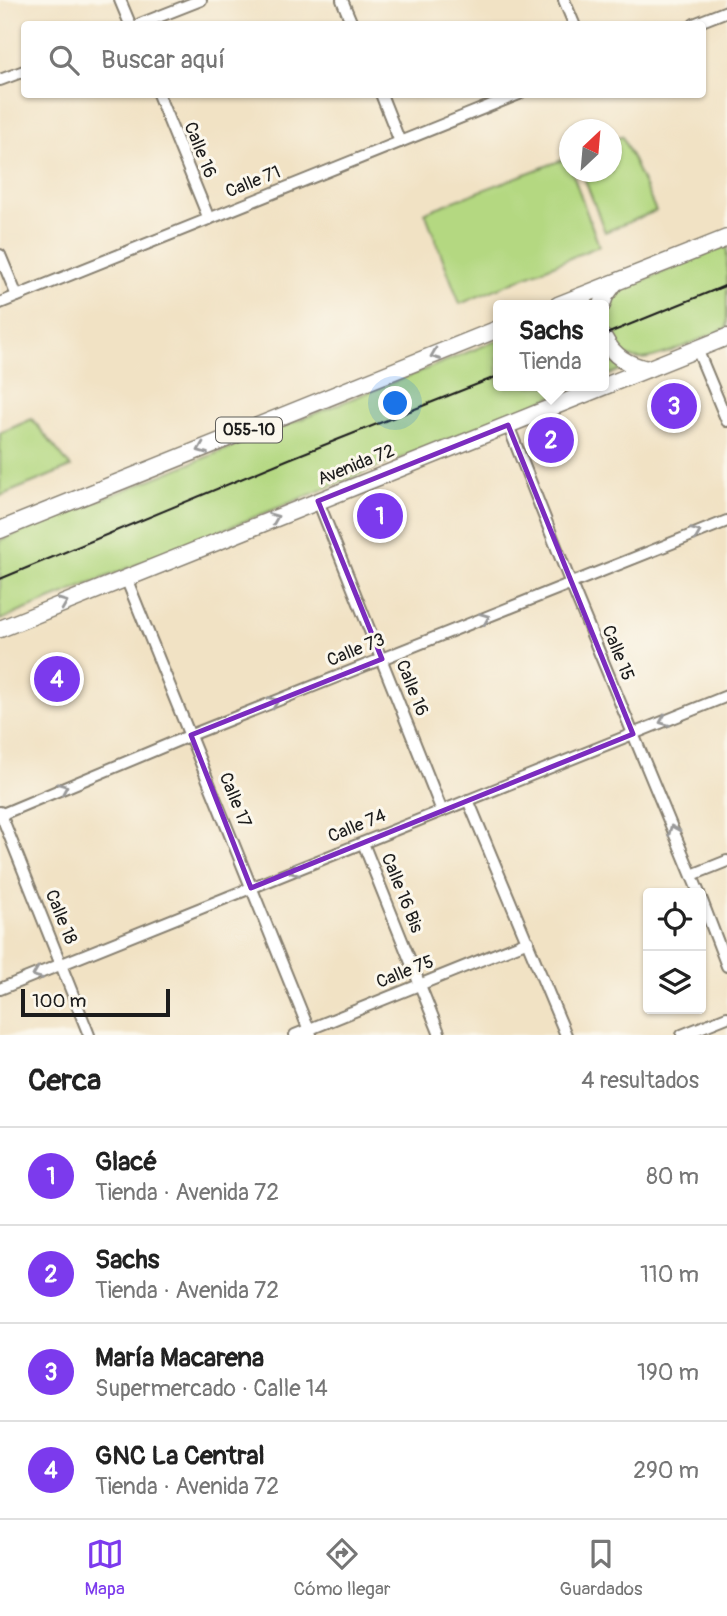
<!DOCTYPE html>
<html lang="es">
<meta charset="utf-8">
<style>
:root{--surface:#fff;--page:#f6f6f6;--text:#222;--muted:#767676;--line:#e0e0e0;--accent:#7c3aed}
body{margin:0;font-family:Pangolin,sans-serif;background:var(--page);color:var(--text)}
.controls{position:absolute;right:21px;bottom:21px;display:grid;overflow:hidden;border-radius:7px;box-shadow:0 2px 5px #0004}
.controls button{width:63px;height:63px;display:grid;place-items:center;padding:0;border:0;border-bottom:2px solid var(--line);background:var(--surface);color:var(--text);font:35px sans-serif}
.compass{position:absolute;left:559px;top:119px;width:63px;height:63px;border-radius:50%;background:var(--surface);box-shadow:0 2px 5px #0004;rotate:26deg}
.scale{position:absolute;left:21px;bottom:18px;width:149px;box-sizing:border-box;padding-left:7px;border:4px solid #1c1c1c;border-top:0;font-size:19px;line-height:24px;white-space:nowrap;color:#1c1c1c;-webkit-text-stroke:5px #fbf7ec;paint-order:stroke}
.you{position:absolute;left:396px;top:404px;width:24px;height:24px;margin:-18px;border:5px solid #fff;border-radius:50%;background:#1a73e8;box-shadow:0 0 0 10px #1a73e833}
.badge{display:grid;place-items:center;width:46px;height:46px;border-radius:50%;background:var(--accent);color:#fff;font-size:23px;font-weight:700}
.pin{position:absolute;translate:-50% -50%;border:4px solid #fff;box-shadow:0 2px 7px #0006}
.popup{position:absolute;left:493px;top:300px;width:116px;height:91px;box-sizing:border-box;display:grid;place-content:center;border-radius:7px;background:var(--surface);filter:drop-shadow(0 2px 5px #0005);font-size:23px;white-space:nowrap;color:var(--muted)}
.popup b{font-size:26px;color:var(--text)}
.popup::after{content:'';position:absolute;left:50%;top:100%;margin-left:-14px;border:14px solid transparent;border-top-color:var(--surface)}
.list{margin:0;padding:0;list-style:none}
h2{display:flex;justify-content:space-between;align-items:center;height:91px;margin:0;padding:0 28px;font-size:30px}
h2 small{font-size:23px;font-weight:400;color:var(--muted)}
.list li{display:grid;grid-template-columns:46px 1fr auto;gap:21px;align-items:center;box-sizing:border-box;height:98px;padding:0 28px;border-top:2px solid var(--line)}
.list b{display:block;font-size:26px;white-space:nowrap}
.list p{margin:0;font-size:23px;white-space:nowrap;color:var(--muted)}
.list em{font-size:23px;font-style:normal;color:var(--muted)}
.icon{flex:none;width:38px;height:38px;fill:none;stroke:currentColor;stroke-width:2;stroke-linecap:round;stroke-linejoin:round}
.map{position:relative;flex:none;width:727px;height:1035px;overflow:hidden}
.search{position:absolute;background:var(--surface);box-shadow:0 2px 5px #0004;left:21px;right:21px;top:21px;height:77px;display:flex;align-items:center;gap:18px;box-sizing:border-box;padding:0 24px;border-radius:7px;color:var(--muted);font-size:26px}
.sheet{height:483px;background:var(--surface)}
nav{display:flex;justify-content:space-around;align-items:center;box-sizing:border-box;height:98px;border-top:2px solid var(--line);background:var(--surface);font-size:19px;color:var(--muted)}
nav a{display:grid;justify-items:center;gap:4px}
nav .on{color:var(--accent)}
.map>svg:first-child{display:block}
.green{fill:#b4d881;stroke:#687a4e;stroke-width:2}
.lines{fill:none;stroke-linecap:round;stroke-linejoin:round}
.minor-casing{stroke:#867f70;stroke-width:14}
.highway-casing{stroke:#867f70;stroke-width:19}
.minor{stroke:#fff;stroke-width:10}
.highway{stroke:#fff;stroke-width:16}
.tram{stroke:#1c1c1c;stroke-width:2}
.oneway{stroke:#999}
.marked{fill:none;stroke:#7b2cbf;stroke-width:5;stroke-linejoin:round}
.labels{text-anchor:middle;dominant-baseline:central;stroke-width:6;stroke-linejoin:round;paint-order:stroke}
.shield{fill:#fbf7ec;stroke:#5f5e5a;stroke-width:2}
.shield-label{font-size:16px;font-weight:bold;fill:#1c1c1c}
.street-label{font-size:18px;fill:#1c1c1c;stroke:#fbf7ec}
</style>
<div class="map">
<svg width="727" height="1035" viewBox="0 0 727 1035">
<rect width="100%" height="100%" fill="#fbf7ec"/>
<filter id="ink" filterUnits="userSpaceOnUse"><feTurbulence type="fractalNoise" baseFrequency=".0143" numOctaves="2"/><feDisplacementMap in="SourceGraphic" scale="14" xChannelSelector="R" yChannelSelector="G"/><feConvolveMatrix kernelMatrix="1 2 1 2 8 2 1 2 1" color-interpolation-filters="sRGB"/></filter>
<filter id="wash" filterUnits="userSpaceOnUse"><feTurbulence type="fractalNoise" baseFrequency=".00686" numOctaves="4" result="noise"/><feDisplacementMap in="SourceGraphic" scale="28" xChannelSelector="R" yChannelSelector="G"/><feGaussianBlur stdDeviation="1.57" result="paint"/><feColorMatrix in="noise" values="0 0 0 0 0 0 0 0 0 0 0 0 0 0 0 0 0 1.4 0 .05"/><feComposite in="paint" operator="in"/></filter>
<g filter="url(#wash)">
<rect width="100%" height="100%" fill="#f1e2c4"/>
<g class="green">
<polygon points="622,136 656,211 605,232 582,172 612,172 612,141"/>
<polygon points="567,158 599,246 460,304 425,212"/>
<path d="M 727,245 L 727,328 C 707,336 658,360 639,359 C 625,358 611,345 607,333 C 600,316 611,301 623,289 Z"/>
<polygon points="498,340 498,386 579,386 0,620 0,540"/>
<polygon points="604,353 613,362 625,368 604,377"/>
<polygon points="32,419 71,467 0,496 0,433"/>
</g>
</g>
<g filter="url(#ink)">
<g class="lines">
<g class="minor-casing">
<g id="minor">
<polyline points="120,0 130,24"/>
<polyline points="342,0 352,24"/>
<polyline points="564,0 574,24"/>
<polyline points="140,24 201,0"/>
<polyline points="694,24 727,11"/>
<polyline points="0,80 24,71"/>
<polyline points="158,94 209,219"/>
<polyline points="381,94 400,142"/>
<polyline points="0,255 17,296"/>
<polyline points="0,303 519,94"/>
<polyline points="697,349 727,421"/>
<polyline points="508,425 571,584 699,893"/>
<polyline points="318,501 442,811"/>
<polyline points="126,578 311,1035"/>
<polyline points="468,800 566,1035"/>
<polyline points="0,812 89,1035"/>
<polyline points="0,815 191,735 727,521"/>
<polyline points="363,843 440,1035"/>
<polyline points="692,875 727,861"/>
<polyline points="701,898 727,966"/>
<polyline points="0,989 727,696"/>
<polyline points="295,1035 528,941"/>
<polyline points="682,1035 727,1017"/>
</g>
</g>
<g class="highway-casing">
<g id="highway">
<polyline points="558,305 727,238"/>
<polyline points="602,305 605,296 614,284"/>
<path d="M 604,338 C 614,357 627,364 647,369"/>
<polyline points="0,530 498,329"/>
<polyline points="0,629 727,337"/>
</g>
</g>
<use href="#minor" class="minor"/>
<use href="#highway" class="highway"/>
<g class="tram">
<polyline points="604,335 727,285"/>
<polyline points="0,579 289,459 498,376"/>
</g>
</g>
<defs><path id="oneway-chevron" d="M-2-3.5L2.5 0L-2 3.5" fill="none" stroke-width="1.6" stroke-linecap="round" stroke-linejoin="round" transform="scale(1.75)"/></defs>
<g class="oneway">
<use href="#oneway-chevron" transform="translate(435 355) rotate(158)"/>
<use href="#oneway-chevron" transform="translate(202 449) rotate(158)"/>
<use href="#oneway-chevron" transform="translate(274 518) rotate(-22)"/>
<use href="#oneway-chevron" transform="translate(696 533) rotate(-22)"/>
<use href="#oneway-chevron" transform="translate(63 603) rotate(-22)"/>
<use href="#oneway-chevron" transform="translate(485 618) rotate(-22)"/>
<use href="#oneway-chevron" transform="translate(274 702) rotate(-22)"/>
<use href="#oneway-chevron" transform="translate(664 721) rotate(158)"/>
<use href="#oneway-chevron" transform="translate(63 788) rotate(-23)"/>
<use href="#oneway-chevron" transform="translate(673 830) rotate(-113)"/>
<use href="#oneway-chevron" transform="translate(294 871) rotate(158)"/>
<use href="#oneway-chevron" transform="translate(37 974) rotate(158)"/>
</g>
</g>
<path class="marked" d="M 508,425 L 633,734 L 251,888 L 191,735 L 382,659 L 318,501 Z"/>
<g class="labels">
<rect class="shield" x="216" y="417.5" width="66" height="25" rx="5"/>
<g class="shield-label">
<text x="249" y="430">055-10</text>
</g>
<g class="street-label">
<text transform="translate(200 150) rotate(68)">Calle 16</text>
<text transform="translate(253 182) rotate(-22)">Calle 71</text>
<text transform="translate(356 465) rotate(-22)">Avenida 72</text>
<text transform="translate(356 650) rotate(-22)">Calle 73</text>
<text transform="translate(618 653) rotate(68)">Calle 15</text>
<text transform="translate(412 688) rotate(68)">Calle 16</text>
<text transform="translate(235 800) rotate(68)">Calle 17</text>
<text transform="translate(357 826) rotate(-22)">Calle 74</text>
<text transform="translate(402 893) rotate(68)">Calle 16 Bis</text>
<text transform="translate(61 917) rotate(68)">Calle 18</text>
<text transform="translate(405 972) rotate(-22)">Calle 75</text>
</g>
</g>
</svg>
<div class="controls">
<button><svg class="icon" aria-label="locate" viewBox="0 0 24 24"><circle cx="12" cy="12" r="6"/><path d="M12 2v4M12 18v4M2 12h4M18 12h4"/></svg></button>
<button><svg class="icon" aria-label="layers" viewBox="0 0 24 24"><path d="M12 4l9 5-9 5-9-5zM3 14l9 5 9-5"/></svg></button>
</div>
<svg class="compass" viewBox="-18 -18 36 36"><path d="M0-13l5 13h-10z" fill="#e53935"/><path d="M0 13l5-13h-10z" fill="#767676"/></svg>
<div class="scale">100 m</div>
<div class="you"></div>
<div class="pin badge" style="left:380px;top:516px">1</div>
<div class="pin badge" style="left:551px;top:440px">2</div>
<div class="popup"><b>Sachs</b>Tienda</div>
<div class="pin badge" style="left:674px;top:406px">3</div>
<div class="pin badge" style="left:57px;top:679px">4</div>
<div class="search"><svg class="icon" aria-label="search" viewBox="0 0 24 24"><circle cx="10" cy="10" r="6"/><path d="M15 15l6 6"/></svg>Buscar aquí</div>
</div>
<section class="sheet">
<h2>Cerca<small>4 resultados</small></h2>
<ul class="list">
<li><span class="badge">1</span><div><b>Glacé</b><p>Tienda · Avenida 72</p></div><em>80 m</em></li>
<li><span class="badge">2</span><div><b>Sachs</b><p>Tienda · Avenida 72</p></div><em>110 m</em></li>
<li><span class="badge">3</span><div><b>María Macarena</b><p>Supermercado · Calle 14</p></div><em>190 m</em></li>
<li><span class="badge">4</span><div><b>GNC La Central</b><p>Tienda · Avenida 72</p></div><em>290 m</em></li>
</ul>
</section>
<nav>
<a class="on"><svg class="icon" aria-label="map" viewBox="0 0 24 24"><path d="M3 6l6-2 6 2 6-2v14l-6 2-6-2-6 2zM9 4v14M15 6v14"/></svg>Mapa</a>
<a><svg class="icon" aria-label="directions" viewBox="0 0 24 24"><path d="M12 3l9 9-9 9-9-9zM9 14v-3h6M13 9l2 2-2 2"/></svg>Cómo llegar</a>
<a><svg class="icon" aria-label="saved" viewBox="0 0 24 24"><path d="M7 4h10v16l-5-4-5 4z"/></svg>Guardados</a>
</nav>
